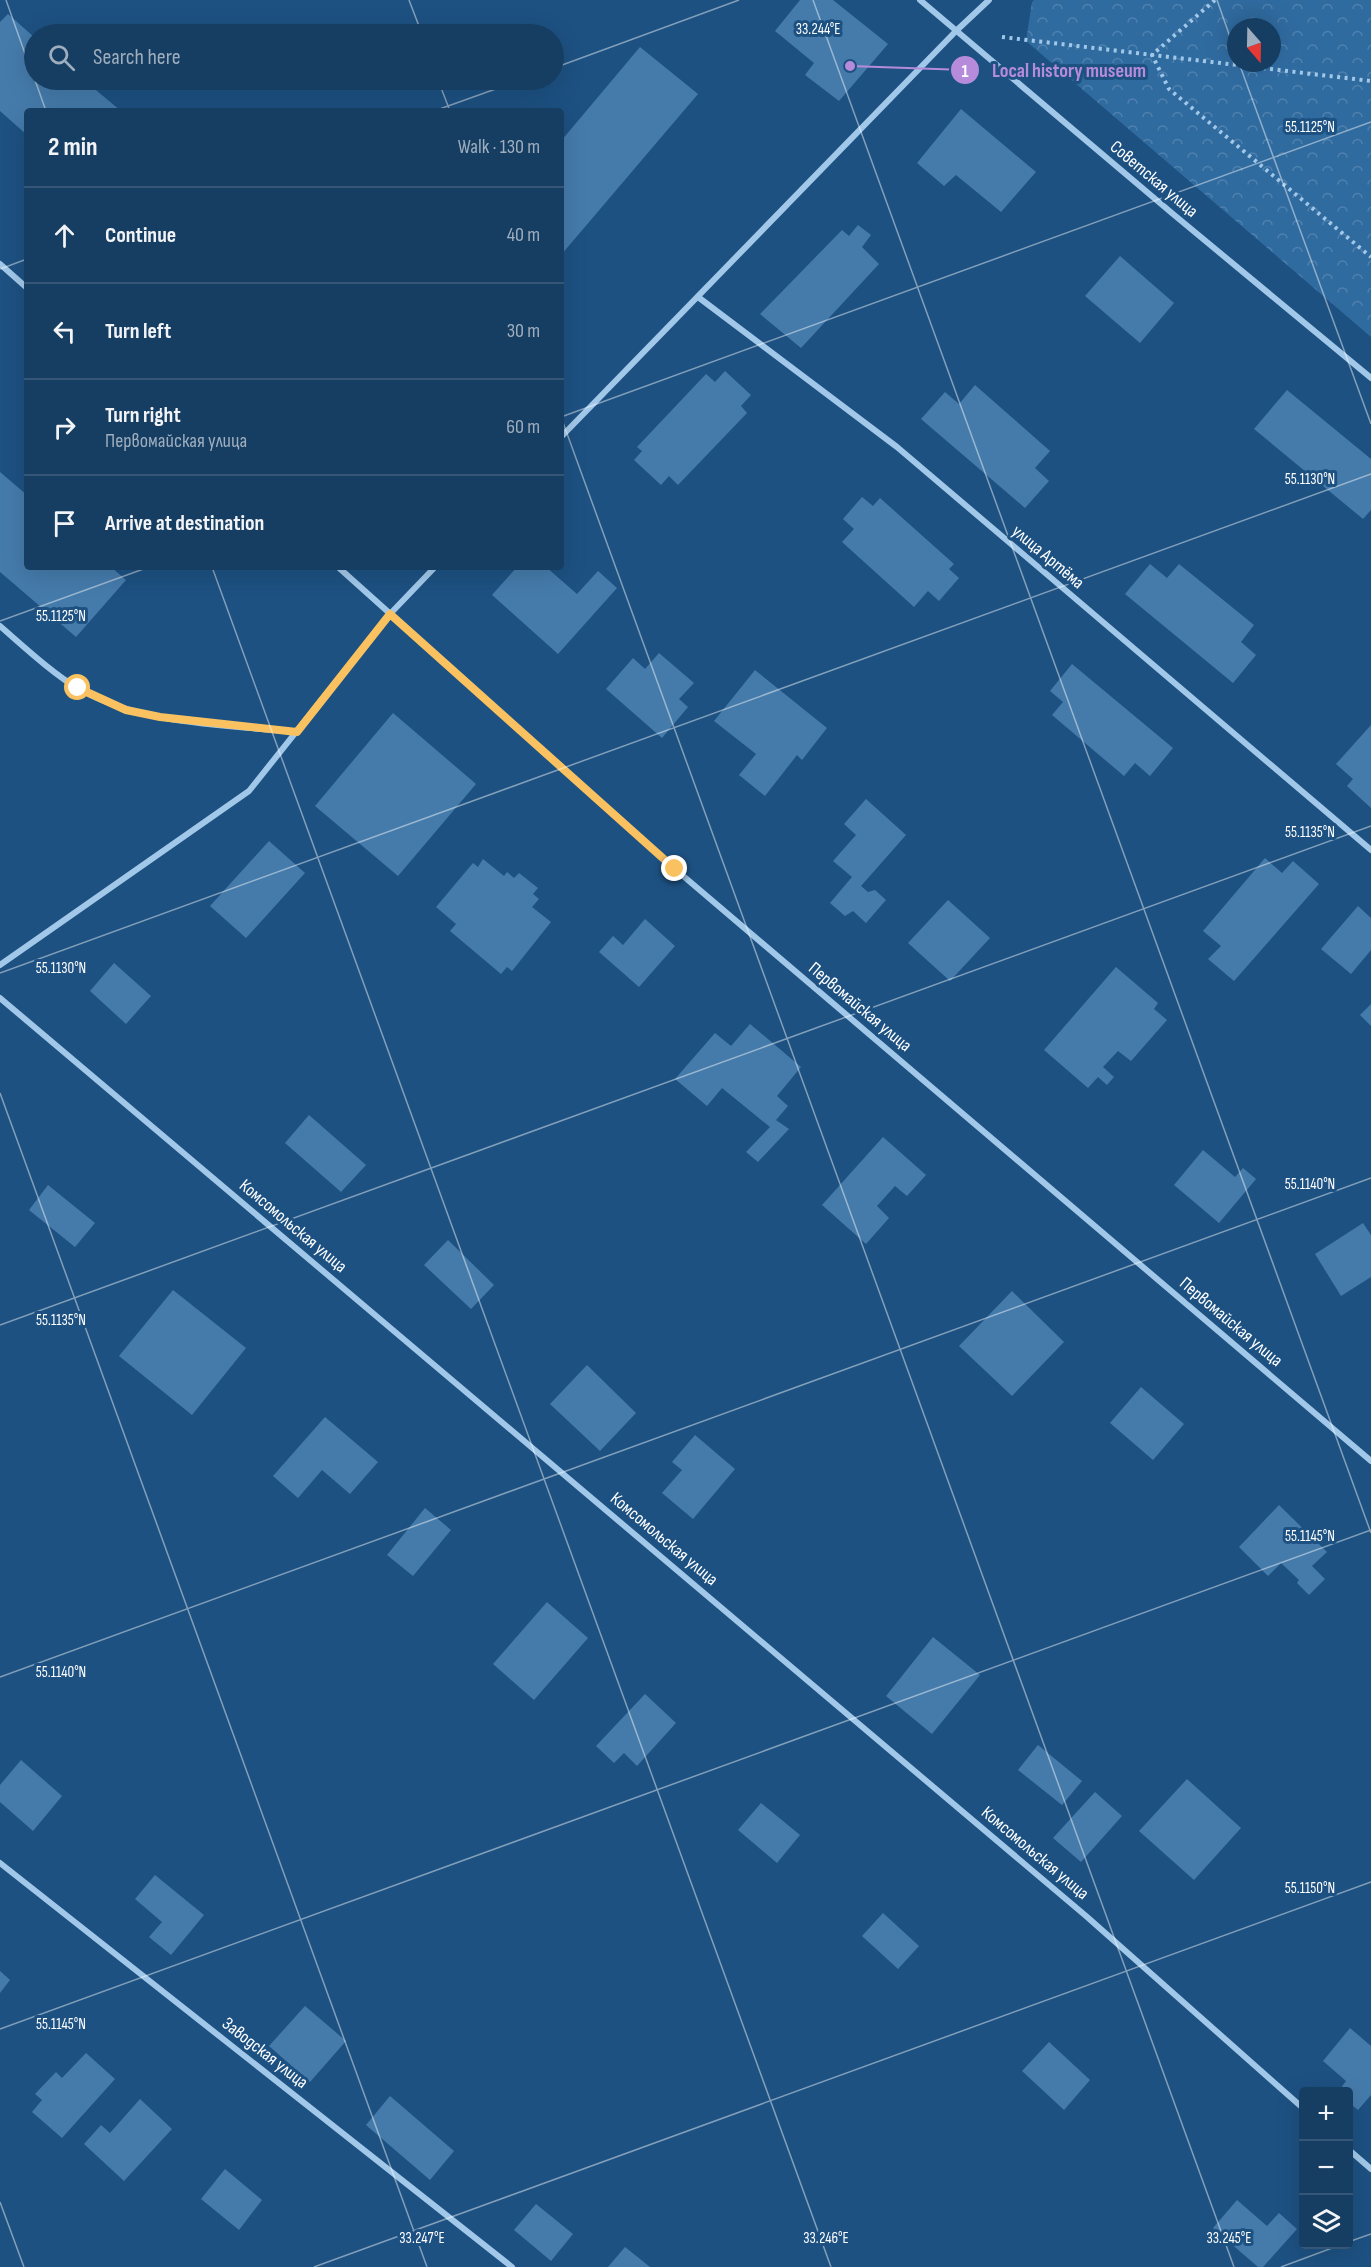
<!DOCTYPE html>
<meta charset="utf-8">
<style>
:root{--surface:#163d62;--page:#23486b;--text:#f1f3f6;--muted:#9eaebe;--line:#355677}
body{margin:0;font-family:"Sofia Sans Condensed",sans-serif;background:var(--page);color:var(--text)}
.controls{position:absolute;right:18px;bottom:18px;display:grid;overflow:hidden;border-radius:6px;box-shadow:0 6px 24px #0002}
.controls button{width:54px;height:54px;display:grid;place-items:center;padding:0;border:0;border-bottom:2px solid var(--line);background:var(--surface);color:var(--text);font:30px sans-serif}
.compass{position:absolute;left:1227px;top:18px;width:54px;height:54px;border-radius:50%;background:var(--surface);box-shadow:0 6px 24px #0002;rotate:160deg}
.stop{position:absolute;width:18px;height:18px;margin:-14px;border:4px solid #f9c160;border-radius:50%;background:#fff}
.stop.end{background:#f9c160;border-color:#fff;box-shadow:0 2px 6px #0008}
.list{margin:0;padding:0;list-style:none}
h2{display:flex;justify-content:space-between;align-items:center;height:78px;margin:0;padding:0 24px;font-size:26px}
h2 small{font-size:20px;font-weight:400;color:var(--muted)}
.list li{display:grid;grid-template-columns:39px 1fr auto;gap:18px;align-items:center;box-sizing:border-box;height:96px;padding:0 24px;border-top:2px solid var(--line)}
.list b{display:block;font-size:22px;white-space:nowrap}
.list p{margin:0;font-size:20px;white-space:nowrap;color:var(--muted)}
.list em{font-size:20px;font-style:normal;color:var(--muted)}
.icon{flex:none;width:33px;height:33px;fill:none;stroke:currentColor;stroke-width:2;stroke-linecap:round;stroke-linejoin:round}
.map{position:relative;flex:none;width:1371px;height:2267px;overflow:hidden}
.search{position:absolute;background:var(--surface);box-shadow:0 6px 24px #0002;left:24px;top:24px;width:540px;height:66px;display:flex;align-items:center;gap:15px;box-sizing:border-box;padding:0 21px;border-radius:33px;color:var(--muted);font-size:22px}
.panel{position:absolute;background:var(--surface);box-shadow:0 6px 24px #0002;left:24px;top:108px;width:540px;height:462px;border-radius:6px}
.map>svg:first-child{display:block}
.park{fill:url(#park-crowns);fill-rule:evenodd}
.building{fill:#457bab}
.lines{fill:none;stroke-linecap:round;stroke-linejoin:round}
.path{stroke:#a2c8e9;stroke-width:4;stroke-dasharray:3 4.5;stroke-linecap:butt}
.street{stroke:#a2c8e9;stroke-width:6}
.route{stroke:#f9c160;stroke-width:8}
.ticks{fill:none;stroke:#fff;stroke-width:1.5;stroke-opacity:0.45}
.labels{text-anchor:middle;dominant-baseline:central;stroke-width:6;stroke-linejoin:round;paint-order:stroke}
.street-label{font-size:18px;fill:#fff;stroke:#1d5182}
.ticks-label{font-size:15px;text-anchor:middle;fill:#fff;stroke:#1d5182;stroke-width:6;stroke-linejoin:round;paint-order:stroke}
.leader{fill:none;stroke:#b68bdc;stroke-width:2}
.callout-dot{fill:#b68bdc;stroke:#1d5182;stroke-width:2}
.mark-label{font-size:18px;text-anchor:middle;font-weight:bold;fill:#fff}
.callout-label{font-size:20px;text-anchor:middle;font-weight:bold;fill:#b68bdc;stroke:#1d5182;stroke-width:6;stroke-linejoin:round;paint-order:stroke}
</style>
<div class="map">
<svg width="1371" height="2267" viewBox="0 0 1371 2267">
<defs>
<pattern id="park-crowns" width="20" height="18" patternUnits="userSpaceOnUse" patternTransform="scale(1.5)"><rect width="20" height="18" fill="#306ba0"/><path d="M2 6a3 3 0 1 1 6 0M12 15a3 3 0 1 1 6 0" fill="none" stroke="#4f81ae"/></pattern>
</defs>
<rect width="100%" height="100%" fill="#1d5182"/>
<path class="park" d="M 1034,0 L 1371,0 L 1371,337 L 1026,41 L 1032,2 ZM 1236,27 L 1272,27 L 1272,63 L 1236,63 Z"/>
<g class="building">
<polygon points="800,0 833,0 888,44 839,101 805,75 814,63 775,31"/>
<polygon points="8,14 34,37 34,80 84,80 121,111 27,111 27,135 0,111 0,22"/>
<polygon points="640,47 698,94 561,255 561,141"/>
<polygon points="961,109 1036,172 1001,212 956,175 944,186 917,163"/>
<polygon points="858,225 871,235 862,247 879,264 801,348 760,314 842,230 849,236"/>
<polygon points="1120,256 1174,303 1140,343 1085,296"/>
<polygon points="725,371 751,395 741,406 747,413 678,485 669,476 661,485 634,460 642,451 637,447 706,374 715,382"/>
<polygon points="975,385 1050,451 1035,468 1049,481 1025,508 921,419 945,392 959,404"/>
<polygon points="1287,390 1371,459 1371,510 1363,519 1254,429"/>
<polygon points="0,472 27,495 27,567 111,567 126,580 76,637 0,572"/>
<polygon points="862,497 873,506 880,498 954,564 949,569 959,578 939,601 928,591 914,607 842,542 854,529 843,519"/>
<polygon points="1150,564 1167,578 1179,564 1254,625 1241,642 1256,655 1233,683 1125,594"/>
<polygon points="517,567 546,567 577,594 598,571 617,588 558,654 492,595"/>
<polygon points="659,653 694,683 679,699 688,707 662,738 606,689 633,658 645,669"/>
<polygon points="1072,664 1173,748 1150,776 1135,763 1124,776 1052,715 1063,702 1050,691"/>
<polygon points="755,670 827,728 802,760 797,755 765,796 739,775 756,754 714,721"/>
<polygon points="393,713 476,784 398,876 315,806"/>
<polygon points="1371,725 1371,808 1347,786 1353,779 1336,764"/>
<polygon points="866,799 906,835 861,886 868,892 875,890 886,900 866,923 853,911 845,916 830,903 852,877 833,861 856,835 844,824"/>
<polygon points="269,841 305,873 246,938 210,906"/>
<polygon points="1265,858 1282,873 1293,861 1319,884 1234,981 1208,959 1221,946 1203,931"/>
<polygon points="483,859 504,876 507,872 514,878 519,873 538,888 533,894 539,899 532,907 551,922 512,971 507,967 501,974 450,931 456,924 436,907 473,863 478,867"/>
<polygon points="948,900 990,938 950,981 908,943"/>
<polygon points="1358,906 1371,918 1371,950 1351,974 1321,949"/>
<polygon points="645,919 675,946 639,987 599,952 613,936 623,945"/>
<polygon points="114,963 151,996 126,1024 90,991"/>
<polygon points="1116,967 1158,1003 1154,1009 1167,1020 1131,1061 1118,1051 1103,1067 1114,1077 1107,1085 1098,1077 1088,1088 1044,1050"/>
<polygon points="1371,1004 1371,1026 1360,1015"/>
<polygon points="750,1024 801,1067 777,1096 788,1106 776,1120 789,1129 758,1162 746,1152 770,1127 722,1088 707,1106 675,1079 715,1033 731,1046"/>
<polygon points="309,1115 366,1165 341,1192 285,1143"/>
<polygon points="883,1137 926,1175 907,1196 895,1186 877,1206 889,1218 866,1244 822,1205"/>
<polygon points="1203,1150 1235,1177 1243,1168 1256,1179 1219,1223 1174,1185"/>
<polygon points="48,1185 95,1223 75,1247 29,1210"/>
<polygon points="1363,1223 1371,1235 1371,1277 1341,1296 1315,1254"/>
<polygon points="448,1240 494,1285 471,1309 424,1265"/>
<polygon points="173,1290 246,1348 192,1415 119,1356"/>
<polygon points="1012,1291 1064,1342 1012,1396 959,1346"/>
<polygon points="587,1365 636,1413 600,1451 550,1404"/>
<polygon points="1141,1387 1184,1424 1153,1460 1110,1423"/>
<polygon points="325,1417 378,1462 350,1494 322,1470 298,1498 273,1476"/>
<polygon points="695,1435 735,1469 693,1519 662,1493 682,1470 672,1462"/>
<polygon points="1279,1505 1327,1552 1312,1566 1325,1579 1309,1595 1297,1583 1299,1580 1281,1563 1268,1576 1239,1547"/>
<polygon points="425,1508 451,1530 413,1576 387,1555"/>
<polygon points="547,1602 588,1638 534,1700 493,1664"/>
<polygon points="933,1637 980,1675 932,1734 886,1696"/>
<polygon points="645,1694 676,1723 637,1766 624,1753 614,1763 596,1746"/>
<polygon points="1038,1745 1082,1781 1062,1805 1018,1770"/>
<polygon points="21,1760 62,1796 33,1831 0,1802 0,1785"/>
<polygon points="1187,1779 1241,1828 1194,1880 1139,1831"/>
<polygon points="1095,1792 1122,1816 1081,1862 1053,1838"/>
<polygon points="761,1803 800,1835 777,1863 738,1830"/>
<polygon points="155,1875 204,1915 171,1955 149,1937 162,1922 135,1899"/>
<polygon points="883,1913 919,1946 898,1969 862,1936"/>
<polygon points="0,1971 10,1980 0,1993"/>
<polygon points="305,2006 346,2041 310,2082 269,2046"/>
<polygon points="1350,2028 1371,2046 1371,2095 1358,2110 1348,2102 1348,2092 1338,2092 1346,2081 1323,2061"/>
<polygon points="1049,2042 1090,2080 1064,2110 1022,2071"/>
<polygon points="86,2053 115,2079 62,2138 32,2112 42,2100 35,2094 56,2072 62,2078"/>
<polygon points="390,2096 454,2151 430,2180 366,2125"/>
<polygon points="140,2099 172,2129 124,2181 84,2144 101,2125 110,2133"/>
<polygon points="225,2169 262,2200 239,2230 201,2199"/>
<polygon points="1237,2200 1267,2226 1279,2213 1297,2229 1263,2267 1258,2267 1213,2228"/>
<polygon points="536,2204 573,2234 551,2261 514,2230"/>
<polygon points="625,2247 650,2267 608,2267"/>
</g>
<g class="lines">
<g class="path">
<polyline points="1215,0 1152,55 1169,89 1371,257"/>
<polyline points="1002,37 1371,81"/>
</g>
<g class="street">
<polyline points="920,0 1173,214 1371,378"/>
<polyline points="0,264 27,288"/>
<polyline points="698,297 897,447 1371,850"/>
<polyline points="561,437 956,31 989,0"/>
<polyline points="338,567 675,869 1371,1461"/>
<path d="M 0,626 C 22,645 53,674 79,689 C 142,725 226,725 296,732"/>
<polyline points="0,965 249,791 390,614 435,567"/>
<polyline points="0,998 1086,1916 1304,2109"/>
<polyline points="0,1863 512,2267"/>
<polyline points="1348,2149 1371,2169"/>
</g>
</g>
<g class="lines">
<polyline class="route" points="78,688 126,710 160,717 297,732 390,614 675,869"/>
</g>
<path class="ticks" d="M 6,0 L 34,79M 409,0 L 422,34M 813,0 L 1371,1533M 1217,0 L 1236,54M 1239,63 L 1371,424M 554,68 L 739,0M 35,80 L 46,111M 438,80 L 450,111M 434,111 L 521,80M 0,269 L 27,259M 561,417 L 1234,2267M 561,417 L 1371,122M 212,567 L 831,2267M 0,621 L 149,567M 0,973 L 1371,474M 0,1093 L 427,2267M 0,1325 L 1371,826M 0,1677 L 1371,1178M 0,2029 L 1371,1530M 0,2202 L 24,2267M 1348,2242 L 1371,2234M 314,2267 L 1371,1882M 1281,2267 L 1343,2244"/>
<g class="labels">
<g class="street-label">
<text transform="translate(1154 179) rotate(40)">Советская улица</text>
<text transform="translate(1048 557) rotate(40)">улица Артёма</text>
<text transform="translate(860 1007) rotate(40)">Первомайская улица</text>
<text transform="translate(293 1226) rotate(40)">Комсомольская улица</text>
<text transform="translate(1231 1322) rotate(40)">Первомайская улица</text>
<text transform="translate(664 1539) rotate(40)">Комсомольская улица</text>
<text transform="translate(1035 1853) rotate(40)">Комсомольская улица</text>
<text transform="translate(265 2053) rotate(38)">Заводская улица</text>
</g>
</g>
<g class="ticks-label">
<text x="818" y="34">33.244°E</text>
<text x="1310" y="132">55.1125°N</text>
<text x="1310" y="484">55.1130°N</text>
<text x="61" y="621">55.1125°N</text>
<text x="1310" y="837">55.1135°N</text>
<text x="61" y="973">55.1130°N</text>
<text x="1310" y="1189">55.1140°N</text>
<text x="61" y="1325">55.1135°N</text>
<text x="1310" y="1541">55.1145°N</text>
<text x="61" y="1677">55.1140°N</text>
<text x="1310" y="1893">55.1150°N</text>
<text x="61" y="2029">55.1145°N</text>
<text x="422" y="2243">33.247°E</text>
<text x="826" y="2243">33.246°E</text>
<text x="1229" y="2243">33.245°E</text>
</g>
<path class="leader" d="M850 66L965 70"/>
<g class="callout-dot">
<circle cx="850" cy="66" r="6"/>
<circle cx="965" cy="70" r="15"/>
</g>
<g class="mark-label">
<text x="965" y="77">1</text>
</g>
<g class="callout-label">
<text x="1069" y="77">Local history museum</text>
</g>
</svg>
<div class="controls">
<button>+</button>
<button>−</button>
<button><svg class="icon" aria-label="layers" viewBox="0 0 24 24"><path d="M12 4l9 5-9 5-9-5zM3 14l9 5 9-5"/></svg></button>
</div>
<svg class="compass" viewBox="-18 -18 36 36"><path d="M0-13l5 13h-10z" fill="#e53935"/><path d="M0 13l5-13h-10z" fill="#9eaebe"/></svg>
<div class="stop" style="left:78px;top:688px"></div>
<div class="stop end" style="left:675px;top:869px"></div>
<div class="search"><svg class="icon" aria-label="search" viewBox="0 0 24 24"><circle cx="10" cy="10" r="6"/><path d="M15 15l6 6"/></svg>Search here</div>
<section class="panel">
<h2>2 min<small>Walk · 130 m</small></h2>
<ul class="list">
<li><svg class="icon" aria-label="ahead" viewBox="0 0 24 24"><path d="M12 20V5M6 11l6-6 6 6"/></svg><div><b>Continue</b></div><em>40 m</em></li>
<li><svg class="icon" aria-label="left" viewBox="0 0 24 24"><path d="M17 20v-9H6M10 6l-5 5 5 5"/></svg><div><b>Turn left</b></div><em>30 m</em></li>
<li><svg class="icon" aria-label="right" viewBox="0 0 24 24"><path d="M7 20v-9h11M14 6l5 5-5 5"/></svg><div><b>Turn right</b><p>Первомайская улица</p></div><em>60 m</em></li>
<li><svg class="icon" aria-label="arrive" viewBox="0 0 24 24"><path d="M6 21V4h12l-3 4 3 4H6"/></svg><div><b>Arrive at destination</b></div></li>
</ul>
</section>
</div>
